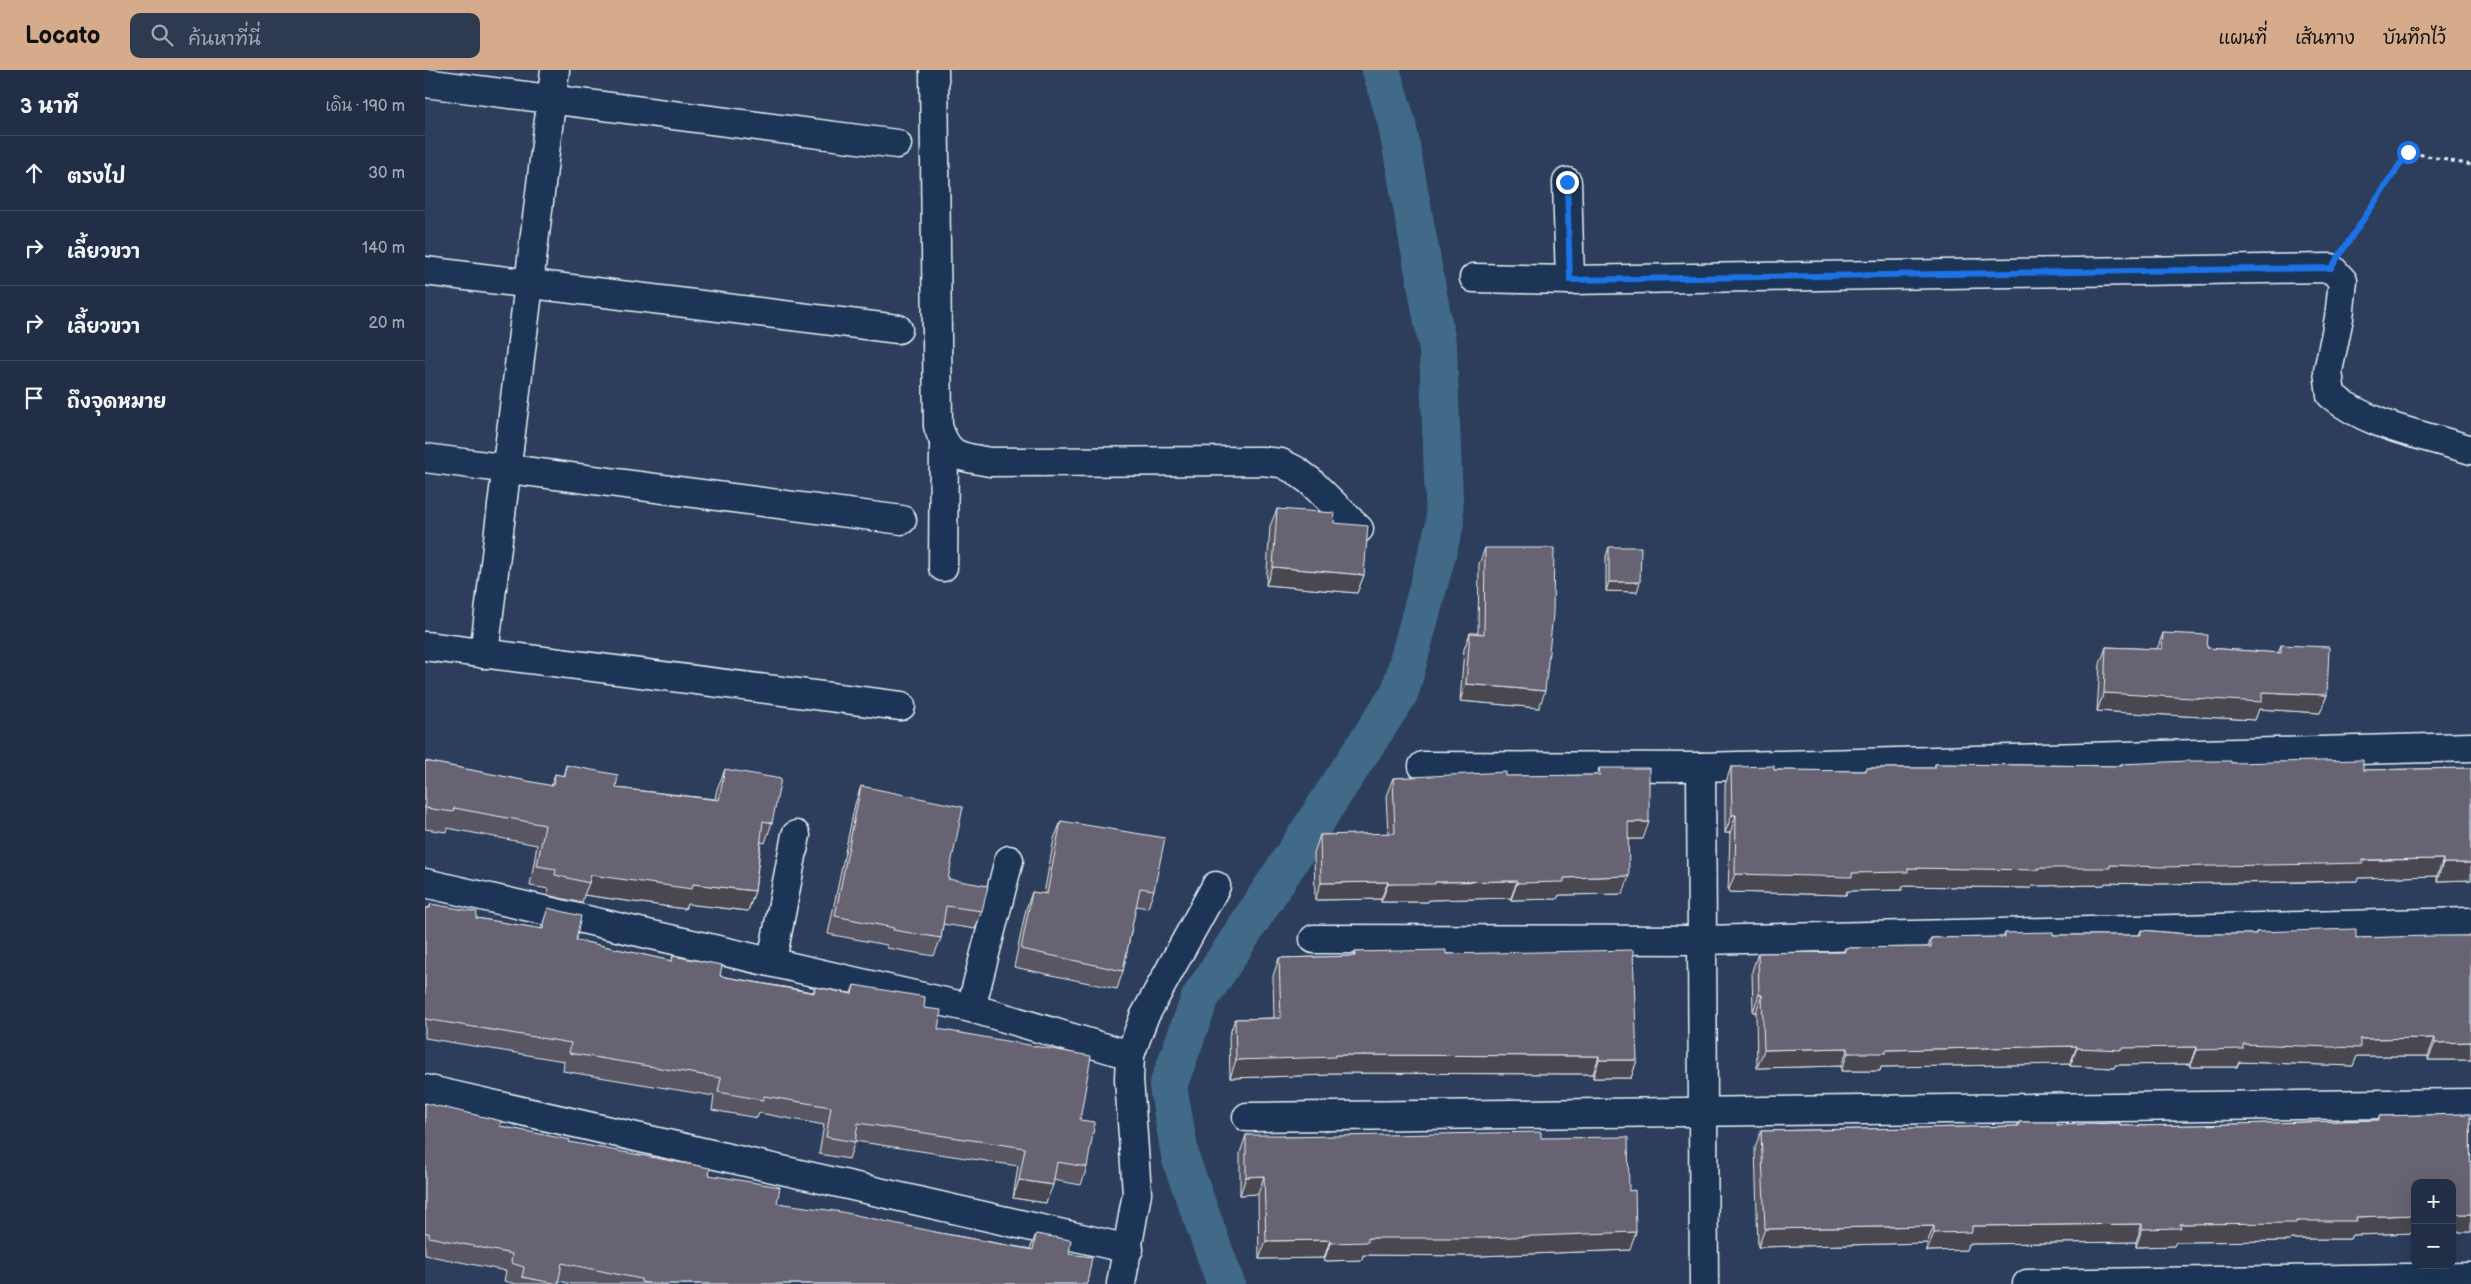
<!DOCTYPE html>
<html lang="th">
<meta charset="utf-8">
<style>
:root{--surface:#212e45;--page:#2d3a50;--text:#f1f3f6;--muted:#a2a8b3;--line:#3e4a5e;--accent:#d6ab8b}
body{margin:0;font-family:"Balsamiq Sans","Playpen Sans Thai",sans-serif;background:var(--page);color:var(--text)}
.controls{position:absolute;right:15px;bottom:15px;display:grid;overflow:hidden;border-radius:10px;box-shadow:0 5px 20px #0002}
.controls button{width:45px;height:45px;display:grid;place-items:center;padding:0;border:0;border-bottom:1px solid var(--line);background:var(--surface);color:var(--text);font:25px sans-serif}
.stop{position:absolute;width:15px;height:15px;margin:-11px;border:4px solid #1a73e8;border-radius:50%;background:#fff}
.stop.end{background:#1a73e8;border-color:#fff;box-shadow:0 1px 5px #0008}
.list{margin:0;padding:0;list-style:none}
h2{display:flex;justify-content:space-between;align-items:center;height:65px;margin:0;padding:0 20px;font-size:21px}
h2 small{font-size:16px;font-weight:400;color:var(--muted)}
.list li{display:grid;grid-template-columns:32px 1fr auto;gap:15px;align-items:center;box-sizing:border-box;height:75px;padding:0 20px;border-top:1px solid var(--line)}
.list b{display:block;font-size:19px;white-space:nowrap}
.list em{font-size:16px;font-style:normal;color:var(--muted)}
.icon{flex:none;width:28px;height:28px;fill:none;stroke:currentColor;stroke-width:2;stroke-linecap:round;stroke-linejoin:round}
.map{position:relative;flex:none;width:2046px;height:1214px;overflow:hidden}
header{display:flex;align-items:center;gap:30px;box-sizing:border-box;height:70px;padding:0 25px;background:var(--accent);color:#111}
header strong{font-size:24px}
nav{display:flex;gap:28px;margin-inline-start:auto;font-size:18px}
.search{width:350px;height:45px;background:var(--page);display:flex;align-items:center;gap:12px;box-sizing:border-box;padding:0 18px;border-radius:10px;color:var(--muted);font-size:19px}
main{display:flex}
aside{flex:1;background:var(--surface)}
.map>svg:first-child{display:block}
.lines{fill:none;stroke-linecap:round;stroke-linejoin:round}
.canal{stroke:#406a87;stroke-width:38}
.minor-casing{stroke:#e8f1f8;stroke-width:31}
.path{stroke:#e8f1f8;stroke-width:3;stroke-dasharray:4 4;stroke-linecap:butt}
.minor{stroke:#1d3557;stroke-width:28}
.wall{fill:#595662;stroke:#e8f1f8}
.shaded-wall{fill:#484650;stroke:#e8f1f8}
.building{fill:#676472;stroke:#e8f1f8}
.route{stroke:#1a73e8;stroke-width:6}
</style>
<header>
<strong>Locato</strong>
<div class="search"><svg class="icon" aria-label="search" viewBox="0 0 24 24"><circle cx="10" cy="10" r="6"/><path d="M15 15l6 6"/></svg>ค้นหาที่นี่</div>
<nav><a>แผนที่</a><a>เส้นทาง</a><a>บันทึกไว้</a></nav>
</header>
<main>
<aside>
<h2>3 นาที<small>เดิน · 190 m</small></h2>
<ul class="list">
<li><svg class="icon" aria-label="ahead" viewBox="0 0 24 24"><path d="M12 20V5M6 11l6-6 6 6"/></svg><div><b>ตรงไป</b></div><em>30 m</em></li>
<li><svg class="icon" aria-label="right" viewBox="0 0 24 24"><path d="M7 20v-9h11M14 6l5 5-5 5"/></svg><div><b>เลี้ยวขวา</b></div><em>140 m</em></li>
<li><svg class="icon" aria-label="right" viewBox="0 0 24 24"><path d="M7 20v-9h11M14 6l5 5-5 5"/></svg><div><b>เลี้ยวขวา</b></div><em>20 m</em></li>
<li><svg class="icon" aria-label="arrive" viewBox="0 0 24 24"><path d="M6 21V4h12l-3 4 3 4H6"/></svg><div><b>ถึงจุดหมาย</b></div></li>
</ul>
</aside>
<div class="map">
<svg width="2046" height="1214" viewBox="0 0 2046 1214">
<rect width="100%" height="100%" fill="#2c3e5c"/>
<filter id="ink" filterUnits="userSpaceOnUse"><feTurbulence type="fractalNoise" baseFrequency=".02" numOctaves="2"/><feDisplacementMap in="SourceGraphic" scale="10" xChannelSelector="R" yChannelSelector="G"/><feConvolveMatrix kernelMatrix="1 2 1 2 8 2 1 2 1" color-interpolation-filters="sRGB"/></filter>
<g filter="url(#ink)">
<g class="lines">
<polyline class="canal" points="801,1214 756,1090 743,1016 775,928 975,622 1020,454 1013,279 972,54 956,0"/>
<g class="minor-casing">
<g id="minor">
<path d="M 509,0 L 513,356 C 523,388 534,386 565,392 L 836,391 L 856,393 L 870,400 L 885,411 L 934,459"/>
<polyline points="0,13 472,74"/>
<polyline points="1142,112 1145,210"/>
<polyline points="0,201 473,259"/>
<path d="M 1049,208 L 1145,210 L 1906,198 L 1918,211 L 1914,248 L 1903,301 L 1906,325 C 1944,357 2000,365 2046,380"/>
<polyline points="0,388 477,450"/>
<polyline points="518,497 519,374"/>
<polyline points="0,576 476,636"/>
<polyline points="59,584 130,0"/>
<polyline points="998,696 1276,697 2046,677"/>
<polyline points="1276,697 1279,1214"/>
<polyline points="0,813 546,938 705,985"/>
<polyline points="889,869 1277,870 2046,852"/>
<polyline points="347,891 371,765"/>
<polyline points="546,938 584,790"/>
<polyline points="0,1019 704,1179"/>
<polyline points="822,1047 2046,1033"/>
<polyline points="696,1214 712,1123 704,1009 705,985 719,947 791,816"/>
<polyline points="1602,1214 2046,1207"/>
</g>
</g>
<polyline class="path" points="1923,172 1983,82 2046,95"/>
<use href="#minor" class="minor"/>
</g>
<g class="wall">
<polygon points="852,439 909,453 939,505 932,523 841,515 845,456"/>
<polygon points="1184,477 1212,522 1181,521 1181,486"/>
<polygon points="1060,478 1114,638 1035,631 1039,579 1045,563 1053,563 1054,494"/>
<polygon points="1738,563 1782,578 1853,583 1856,575 1902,625 1895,643 1834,639 1830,650 1672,641 1675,594 1681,577 1732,579"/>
<polygon points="0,691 126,716 130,704 138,706 141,695 191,718 290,729 292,719 300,699 347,753 340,773 336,772 330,821 323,841 262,834 260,839 159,825 157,833 122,825 124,819 105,816 112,775 22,758 21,762 0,759"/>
<polygon points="1806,693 1938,700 2046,698 2046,810 2012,811 2012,806 1933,808 1932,811 1889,812 1729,814 1680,813 1679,815 1607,816 1606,818 1478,816 1477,820 1422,821 1421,825 1303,822 1305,763 1300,763 1300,715 1306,697 1349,700 1440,701 1441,698 1509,698 1510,694 1696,696 1697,694"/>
<polygon points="1174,698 1218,769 1203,769 1198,824 1134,825 1132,829 1086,830 1086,828 1004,830 1003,832 956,832 956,829 890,830 889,783 895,765 963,764 961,726 968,708 1172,705"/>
<polygon points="436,716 523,809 557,841 550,859 518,854 516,868 509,886 462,878 462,875 403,864 430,734"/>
<polygon points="636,751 729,820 723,838 711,836 698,901 692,919 589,897 601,839 607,822 619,824 629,769"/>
<polygon points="6,834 51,848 116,859 123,838 151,870 246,891 248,886 295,906 388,922 390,917 426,923 429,915 499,938 513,959 655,1050 662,1097 656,1115 628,1110 621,1133 588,1128 593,1096 430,1071 424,1089 394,1084 399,1055 334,1043 332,1048 287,1040 289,1026 138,1001 139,991 0,968 0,838 4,838"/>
<polygon points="1716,860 1762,864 1830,864 1831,862 1931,868 2046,866 2046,990 2003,990 2003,986 1932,986 1928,996 1814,992 1812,997 1765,997 1765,994 1690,995 1689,998 1645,996 1645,994 1456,997 1455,1001 1416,1001 1416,996 1332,998 1331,942 1328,942 1327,901 1333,883 1418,882 1420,878 1503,877 1506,868 1578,867 1580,863 1628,865 1714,865"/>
<polygon points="930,882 1021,884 1212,990 1206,1008 1168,1008 1168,1004 904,1003 904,1005 805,1008 804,966 810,949 849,948 848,906 854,888 929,886"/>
<polygon points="0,1033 75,1056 284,1105 352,1133 515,1163 605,1179 611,1164 644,1184 662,1214 147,1214 134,1211 133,1214 91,1214 79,1211 81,1201 0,1185"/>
<polygon points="2045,1044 2046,1162 2027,1162 2027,1113 1990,1113 1990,1163 1927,1165 1925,1169 1866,1169 1865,1171 1751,1172 1749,1176 1711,1177 1711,1172 1543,1174 1541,1180 1502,1181 1502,1173 1333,1177 1330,1078 1336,1061 1592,1056 1594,1052 1632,1052 1632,1055 1695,1053 1695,1056 1774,1055 1953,1050 1954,1046"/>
<polygon points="821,1065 859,1067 1116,1068 1205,1180 1055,1186 938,1185 937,1190 899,1191 899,1188 834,1189 833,1124 815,1125 815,1083"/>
</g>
<g class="shaded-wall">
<polygon points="848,497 939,505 932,523 841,515"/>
<polygon points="1184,512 1215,512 1212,522 1181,521"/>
<polygon points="1041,614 1120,621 1114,638 1035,631"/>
<polygon points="1837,622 1902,625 1895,643 1834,639 1830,650 1672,641 1679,623"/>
<polygon points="1307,745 1311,745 1305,763 1300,763"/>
<polygon points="1203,752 1224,752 1218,769 1196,769"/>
<polygon points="2018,789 2012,806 1933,808 1932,811 1729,814 1680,813 1679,815 1607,816 1606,818 1478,816 1477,820 1422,821 1421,825 1303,822 1310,804 1427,803 1483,798 1613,798 1685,795"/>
<polygon points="2018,793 2046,793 2046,810 2012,811"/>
<polygon points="166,805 268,814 330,821 323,841 262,834 260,839 159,825 164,813"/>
<polygon points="1204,806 1198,824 1134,825 1132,829 1086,830 1092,813 1139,808"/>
<polygon points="1092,811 1086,828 1004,830 1003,832 956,832 963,814 1010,812"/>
<polygon points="963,812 956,829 890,830 896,813"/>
<polygon points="1334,925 1337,925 1331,942 1328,942"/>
<polygon points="2010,968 2003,986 1932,986 1928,996 1814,992 1812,997 1765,997 1771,980 1818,974 1935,969"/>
<polygon points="2046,972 2046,990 2003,990 2010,973"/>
<polygon points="1652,976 1645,994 1456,997 1455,1001 1416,1001 1423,983 1461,980"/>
<polygon points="1771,977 1765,994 1690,995 1689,998 1645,996 1652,978"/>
<polygon points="1423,978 1416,996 1332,998 1339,980"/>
<polygon points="910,985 1174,986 1168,1004 904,1003 904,1005 805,1008 811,990"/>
<polygon points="1174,990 1212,990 1206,1008 1168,1008"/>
<polygon points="839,1106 833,1124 815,1125 821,1107"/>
<polygon points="594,1110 628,1115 621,1133 588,1128"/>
<rect x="2027" y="1144" width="19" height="18"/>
<polygon points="1990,1145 1990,1163 1927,1165 1925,1169 1866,1169 1865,1171 1751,1172 1749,1176 1711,1177 1717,1159 1755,1154 1871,1151 1931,1147"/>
<polygon points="1717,1154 1711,1172 1543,1174 1541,1180 1502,1181 1509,1163 1547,1156"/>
<polygon points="1509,1156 1502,1173 1333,1177 1340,1159"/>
<polygon points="1211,1162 1205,1180 1055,1186 938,1185 937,1190 899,1191 905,1173 943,1168"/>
<polygon points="905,1170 899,1188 834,1189 841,1171"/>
</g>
<g class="building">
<polygon points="852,439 910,443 909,453 943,456 939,505 848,497"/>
<polygon points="1184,477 1216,477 1215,512 1184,512"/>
<polygon points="1060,478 1129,478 1128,544 1120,621 1041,614 1045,563 1059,564"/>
<polygon points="1738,563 1783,565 1782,578 1856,583 1856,575 1904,577 1902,625 1837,622 1837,632 1679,623 1681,577 1737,579"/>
<polygon points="1938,690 1938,700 2046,698 2046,793 2018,793 2018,789 1938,790 1938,793 1896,794 1736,797 1685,795 1685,798 1613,798 1613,800 1483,798 1483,802 1427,803 1427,807 1310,804 1311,745 1307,745 1306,697 1349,696 1349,700 1441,701 1441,698 1510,698 1510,694 1697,696 1697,694 1763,691 1806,691 1806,693"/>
<polygon points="0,691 128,716 130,704 140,706 141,695 193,705 191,718 294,730 300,699 356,709 347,753 338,751 330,821 268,814 267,819 166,805 164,813 130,805 131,799 112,796 120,755 29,738 28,742 0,738"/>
<polygon points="1174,698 1224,698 1224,752 1203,752 1204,806 1139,808 1139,812 1092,813 1092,811 1010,812 1010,814 963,814 963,812 896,813 895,765 970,763 968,708 1081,702 1081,706 1175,705"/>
<polygon points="436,716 538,737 523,809 563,816 557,841 521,836 516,868 468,860 469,858 410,846"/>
<polygon points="636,751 740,768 729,820 715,818 698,901 596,879 607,822 622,824"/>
<polygon points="6,834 52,842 51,848 118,859 123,838 156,846 151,870 247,891 248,886 297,895 295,906 389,923 390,917 427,924 429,915 500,927 499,938 516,940 513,959 666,986 655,1050 670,1052 662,1097 632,1092 628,1115 594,1110 600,1078 433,1053 430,1072 401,1067 406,1037 339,1026 338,1030 293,1022 296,1008 144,983 146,973 0,949 0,838 5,838"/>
<polygon points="1931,859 1931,868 2006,866 2046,866 2046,972 2010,973 2010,968 1935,969 1935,978 1818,974 1818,979 1771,980 1771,977 1696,978 1696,980 1652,978 1652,976 1461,980 1461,983 1423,983 1423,978 1339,980 1337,925 1334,925 1333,883 1420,882 1420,878 1506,877 1506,868 1580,867 1580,863 1628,862 1628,865 1716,865 1716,860 1762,864 1831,864 1831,862"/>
<polygon points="1021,880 1021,884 1208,880 1212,990 1174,990 1174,986 910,985 910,987 811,990 810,949 856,948 854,888 930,886 930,882"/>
<polygon points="0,1033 76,1051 75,1056 145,1070 144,1072 285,1098 284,1105 355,1117 352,1133 417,1142 515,1163 608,1180 611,1164 646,1170 644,1184 667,1187 662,1214 229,1214 216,1212 216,1209 137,1193 133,1214 97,1207 99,1197 86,1193 87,1184 4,1167 4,1163 0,1163"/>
<polygon points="2045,1044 2046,1144 2027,1144 2027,1113 1990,1113 1990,1145 1931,1147 1932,1151 1871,1151 1871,1153 1755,1154 1756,1158 1717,1159 1717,1154 1547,1156 1547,1162 1509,1163 1509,1156 1340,1159 1336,1061 1594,1056 1594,1052 1632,1052 1632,1055 1695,1053 1695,1056 1774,1055 1954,1050 1954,1046"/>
<polygon points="1116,1062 1116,1068 1203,1067 1204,1121 1210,1120 1211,1162 1061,1168 943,1168 943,1172 905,1173 905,1170 841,1171 839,1106 821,1107 821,1065 859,1065 859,1067"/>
</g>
</g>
<g class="lines" filter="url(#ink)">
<polyline class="route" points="1142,112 1145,210 1906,198 1983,82"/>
</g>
</svg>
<div class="controls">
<button>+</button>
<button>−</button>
</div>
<div class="stop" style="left:1983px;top:82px"></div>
<div class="stop end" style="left:1142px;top:112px"></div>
</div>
</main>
